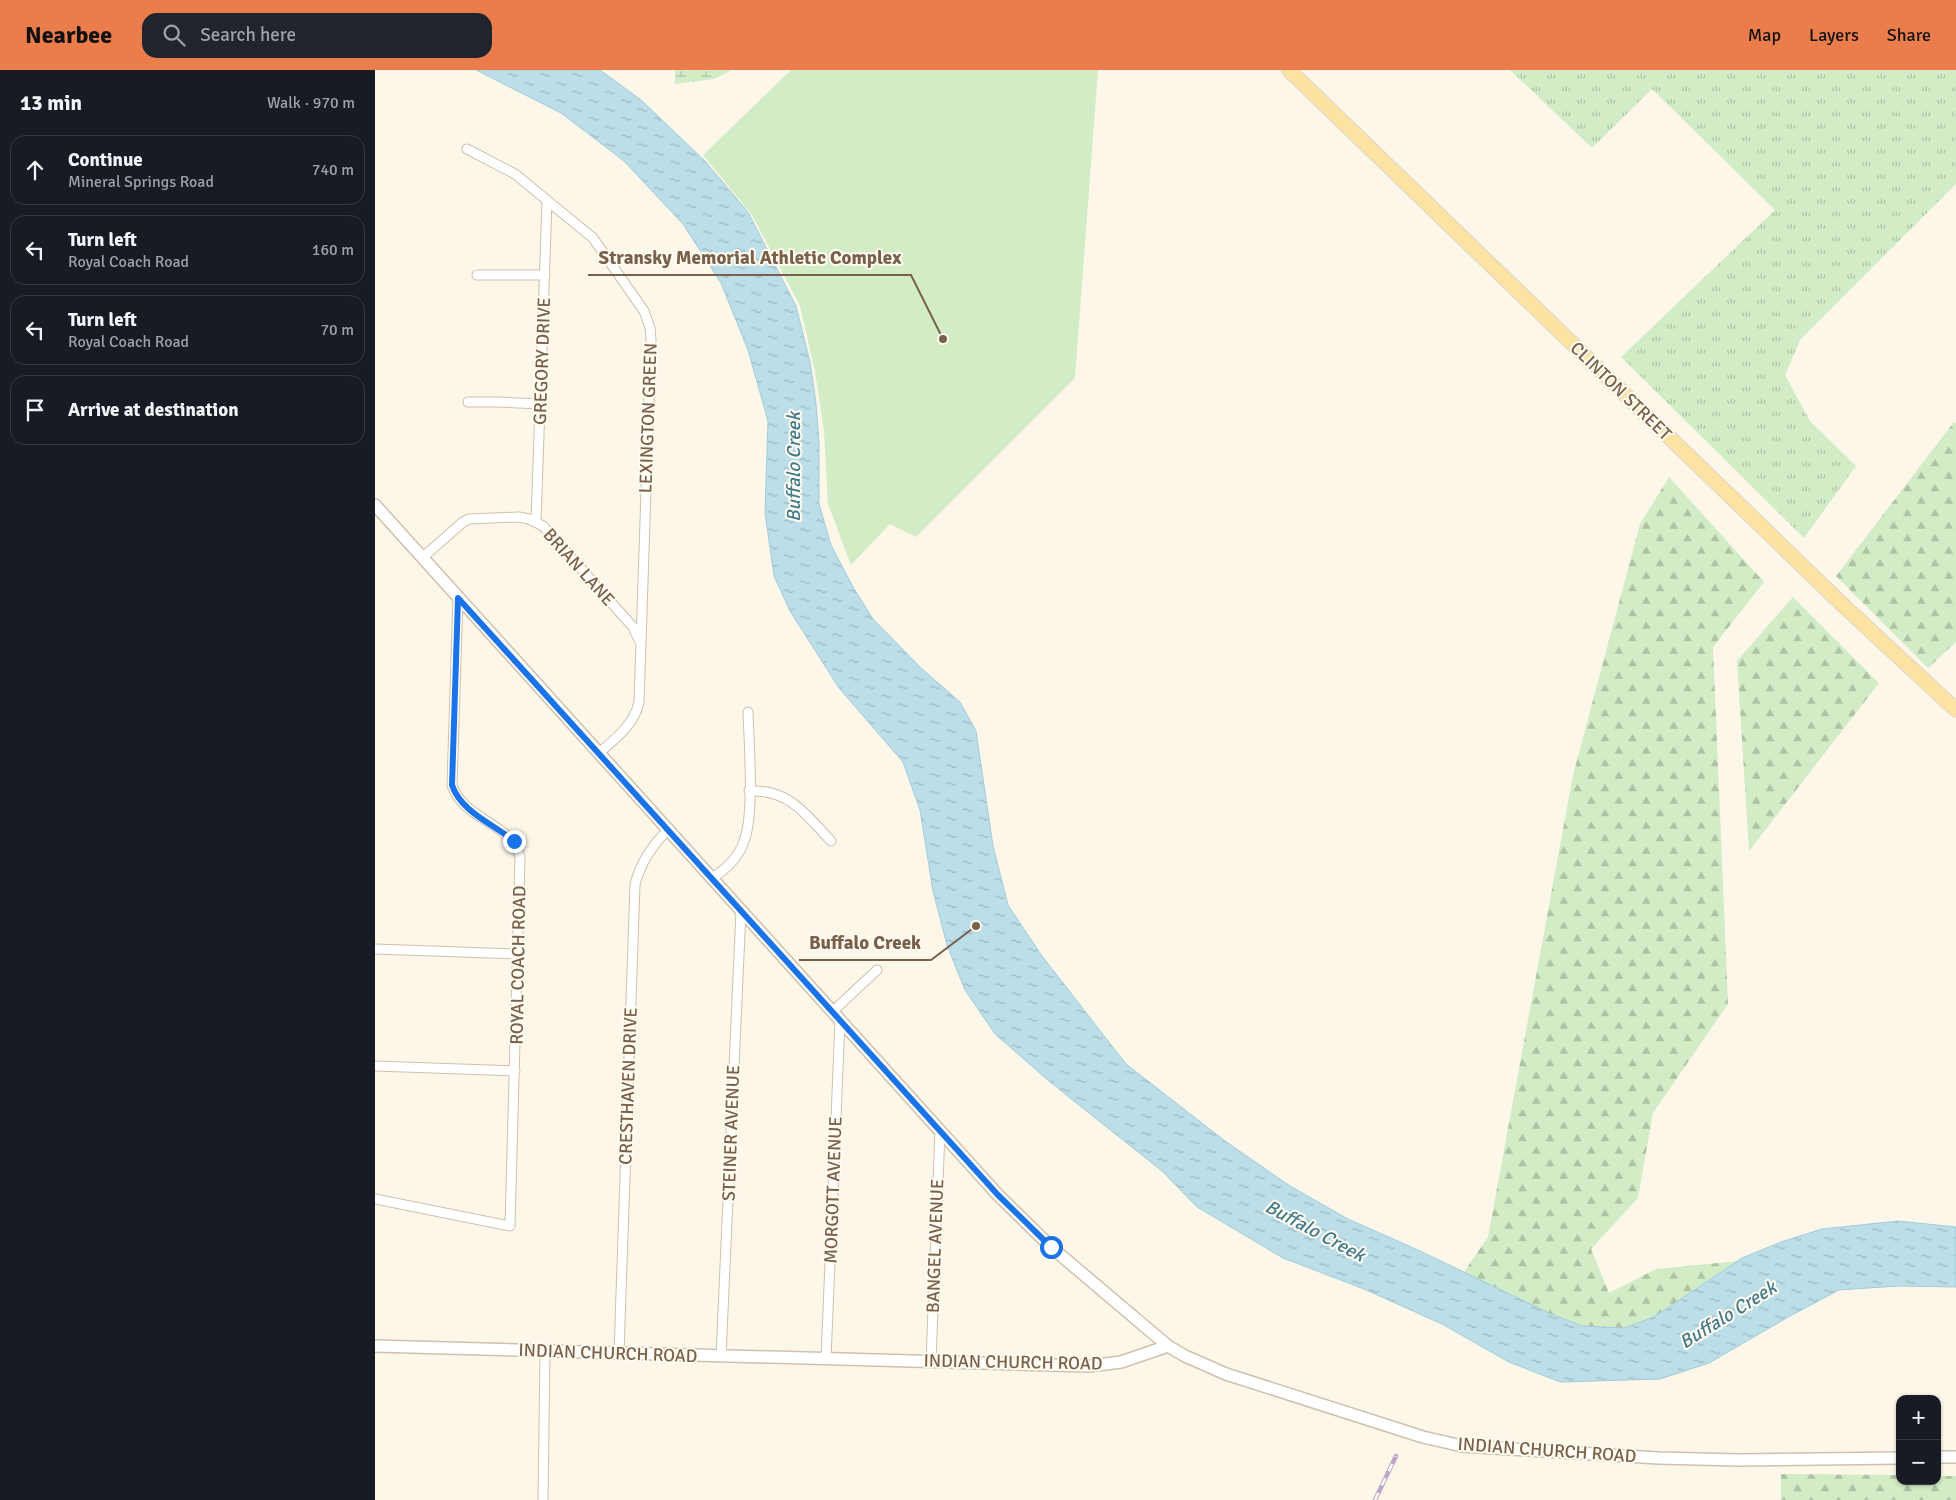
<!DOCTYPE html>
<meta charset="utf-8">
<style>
:root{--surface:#171b24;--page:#20242c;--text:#f1f3f6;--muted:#9ea1a6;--line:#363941;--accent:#ea7d4b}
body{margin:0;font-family:Signika,sans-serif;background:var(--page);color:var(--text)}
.controls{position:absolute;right:15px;bottom:15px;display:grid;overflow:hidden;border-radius:10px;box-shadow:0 1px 4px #0004}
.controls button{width:45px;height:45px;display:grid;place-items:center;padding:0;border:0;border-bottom:1px solid var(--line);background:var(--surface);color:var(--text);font:25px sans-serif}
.stop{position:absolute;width:15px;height:15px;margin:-11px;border:4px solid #1a73e8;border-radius:50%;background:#fff}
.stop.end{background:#1a73e8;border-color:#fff;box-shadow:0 1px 5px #0008}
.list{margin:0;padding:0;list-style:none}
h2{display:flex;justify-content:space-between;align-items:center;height:65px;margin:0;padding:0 20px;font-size:21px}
h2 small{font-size:16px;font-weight:400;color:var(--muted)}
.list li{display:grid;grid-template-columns:32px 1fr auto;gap:15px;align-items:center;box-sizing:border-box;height:70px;margin:0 10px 10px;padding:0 10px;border:1px solid var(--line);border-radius:15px}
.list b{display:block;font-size:19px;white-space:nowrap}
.list p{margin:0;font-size:16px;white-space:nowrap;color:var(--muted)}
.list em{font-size:16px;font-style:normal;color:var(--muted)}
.icon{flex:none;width:28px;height:28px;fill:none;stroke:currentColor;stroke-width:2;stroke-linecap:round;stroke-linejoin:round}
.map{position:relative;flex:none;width:1581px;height:1430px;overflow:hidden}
header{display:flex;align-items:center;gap:30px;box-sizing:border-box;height:70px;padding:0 25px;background:var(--accent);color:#111}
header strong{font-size:24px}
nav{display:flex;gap:28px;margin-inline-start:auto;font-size:18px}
.search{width:350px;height:45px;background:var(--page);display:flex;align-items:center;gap:12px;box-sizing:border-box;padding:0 18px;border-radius:15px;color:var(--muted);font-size:19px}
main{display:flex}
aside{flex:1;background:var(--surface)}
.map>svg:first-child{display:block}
.grass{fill:url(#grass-tufts)}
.forest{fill:url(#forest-firs)}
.wetland{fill:url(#wetland-marsh)}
.garden{fill:#d2ecc6}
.water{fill:url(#water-ripples);stroke:#a2ccda}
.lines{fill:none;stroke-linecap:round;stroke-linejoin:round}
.minor-casing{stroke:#d0c0ad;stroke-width:11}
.tertiary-casing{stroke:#d0c0ad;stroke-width:14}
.primary-casing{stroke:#dcd6d0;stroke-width:16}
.minor{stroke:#fff;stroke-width:9}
.tertiary{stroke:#fff;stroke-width:11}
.primary{stroke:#fde3a1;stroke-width:14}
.rail-casing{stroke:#bca6c9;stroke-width:4.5}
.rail{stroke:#fffbf0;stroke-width:2.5;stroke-dasharray:8;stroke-linecap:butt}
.route{stroke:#1a73e8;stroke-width:6}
.labels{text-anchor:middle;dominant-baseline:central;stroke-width:4;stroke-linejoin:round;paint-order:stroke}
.street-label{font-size:18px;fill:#79604b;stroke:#fffbf0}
.water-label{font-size:19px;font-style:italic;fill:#437a8d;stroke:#fffbf0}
.leader{fill:none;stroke:#79604b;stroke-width:2}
.callout-dot{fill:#79604b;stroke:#fffbf0;stroke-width:2}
.callout-label{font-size:19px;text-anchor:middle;font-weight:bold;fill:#79604b;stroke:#fffbf0;stroke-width:4;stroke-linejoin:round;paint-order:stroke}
</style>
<header>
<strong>Nearbee</strong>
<div class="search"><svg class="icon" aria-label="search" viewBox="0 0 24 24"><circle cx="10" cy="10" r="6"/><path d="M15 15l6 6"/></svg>Search here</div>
<nav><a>Map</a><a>Layers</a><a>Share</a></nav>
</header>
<main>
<aside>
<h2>13 min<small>Walk · 970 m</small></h2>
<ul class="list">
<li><svg class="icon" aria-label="ahead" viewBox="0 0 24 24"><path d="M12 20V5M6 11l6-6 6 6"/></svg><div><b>Continue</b><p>Mineral Springs Road</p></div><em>740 m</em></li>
<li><svg class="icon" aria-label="left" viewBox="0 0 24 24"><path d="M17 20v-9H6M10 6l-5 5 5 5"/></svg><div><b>Turn left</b><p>Royal Coach Road</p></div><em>160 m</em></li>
<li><svg class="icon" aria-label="left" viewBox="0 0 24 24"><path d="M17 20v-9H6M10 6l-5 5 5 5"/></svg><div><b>Turn left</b><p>Royal Coach Road</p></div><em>70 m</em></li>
<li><svg class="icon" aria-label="arrive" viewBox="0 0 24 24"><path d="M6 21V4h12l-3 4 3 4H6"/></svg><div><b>Arrive at destination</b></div></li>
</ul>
</aside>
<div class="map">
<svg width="1581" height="1430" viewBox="0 0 1581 1430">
<defs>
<pattern id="grass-tufts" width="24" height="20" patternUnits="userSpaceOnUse" patternTransform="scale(1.25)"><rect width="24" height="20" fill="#d2ecc6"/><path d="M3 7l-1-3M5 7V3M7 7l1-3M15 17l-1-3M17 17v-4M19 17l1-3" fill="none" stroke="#afc3a3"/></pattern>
<pattern id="forest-firs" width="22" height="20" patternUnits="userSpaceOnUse" patternTransform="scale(1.25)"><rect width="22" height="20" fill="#d2ecc6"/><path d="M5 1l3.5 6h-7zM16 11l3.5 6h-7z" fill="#afc3a3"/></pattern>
<pattern id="wetland-marsh" width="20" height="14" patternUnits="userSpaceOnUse" patternTransform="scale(1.25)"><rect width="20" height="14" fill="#d2ecc6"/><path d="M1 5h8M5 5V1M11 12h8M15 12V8" fill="none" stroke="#afc3a3"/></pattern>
<pattern id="water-ripples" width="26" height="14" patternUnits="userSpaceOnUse" patternTransform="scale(1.25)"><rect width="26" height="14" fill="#bcdee8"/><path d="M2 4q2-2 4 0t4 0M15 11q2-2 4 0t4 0" fill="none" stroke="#9eb7be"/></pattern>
</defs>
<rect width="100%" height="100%" fill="#fdf7e9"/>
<polygon class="grass" points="1135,0 1581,0 1581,114 1425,270 1410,305 1435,351 1481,396 1429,468 1246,287 1400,140 1277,19 1217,78"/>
<g class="forest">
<polygon points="1579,352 1581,353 1581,572 1553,598 1461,506"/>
<polygon points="1294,407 1389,512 1338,577 1353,934 1278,1043 1263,1128 1216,1179 1234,1223 1281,1199 1363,1191 1279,1247 1249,1258 1207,1256 1174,1243 1089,1202 1113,1167 1198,705 1265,454"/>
<polygon points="1418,527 1504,613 1374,781 1362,591"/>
<polygon points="1406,1404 1525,1405 1525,1411 1562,1411 1562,1406 1581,1406 1581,1430 1406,1430"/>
</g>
<polygon class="wetland" points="300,0 357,0 339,9 300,14"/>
<polygon class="garden" points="416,0 723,0 700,308 541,467 515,454 476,495 453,434 449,361 440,302 425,236 377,145 328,85"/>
<polygon class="water" points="101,0 225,0 265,29 330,91 373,142 421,236 435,292 441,333 444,372 444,434 456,475 478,517 498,549 546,598 585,632 601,661 618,776 633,835 667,886 751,994 850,1071 915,1116 973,1149 1043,1180 1174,1243 1207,1256 1249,1258 1279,1247 1367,1188 1406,1172 1447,1159 1523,1151 1581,1157 1581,1217 1523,1216 1464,1220 1415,1246 1334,1293 1285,1309 1185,1312 1134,1292 1067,1254 989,1219 908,1188 822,1137 787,1101 675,1012 620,964 590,920 572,875 558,821 545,740 528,692 464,618 415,541 399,506 390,443 393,351 373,280 346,213 308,154 249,91 186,43"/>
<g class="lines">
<g class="minor-casing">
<g id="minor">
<path d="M 92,79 L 140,104 L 218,168 L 269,241 L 275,258 L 276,269 L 264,633 C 258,656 241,668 224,683"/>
<polyline points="102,205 170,205"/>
<polyline points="93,332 122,332 165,334"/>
<polyline points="161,452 172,130"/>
<polyline points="47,488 88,452 94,449 144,447 154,449 168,456 258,557 264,570"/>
<path d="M 374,721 C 415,719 431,745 456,771"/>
<path d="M 337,808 C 350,800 362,789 368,774 C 380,747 374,675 373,642"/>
<polyline points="0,879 143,884"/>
<polyline points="457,942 502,900"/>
<polyline points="0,996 140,1001"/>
<path d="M 0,1129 L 135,1156 L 145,787 C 136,752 88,750 77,715 L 83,527"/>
<path d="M 244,1283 L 260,814 C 266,792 276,776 293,760"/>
<polyline points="346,1286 366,841"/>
<polyline points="451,1289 465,951"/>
<polyline points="556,1291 565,1061"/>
<polyline points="168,1430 170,1281"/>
</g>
</g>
<g class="tertiary-casing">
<g id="tertiary">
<polyline points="0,435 623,1125 676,1177 793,1276 810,1286 851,1304 1048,1367 1087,1376 1284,1388 1363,1390 1525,1388"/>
<polyline points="0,1276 714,1296 746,1292 793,1276"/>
<polyline points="1562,1387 1581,1387"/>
</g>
</g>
<g class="primary-casing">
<polyline id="primary" points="914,0 1470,537 1581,640"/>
</g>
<use href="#minor" class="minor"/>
<use href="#tertiary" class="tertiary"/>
<use href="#primary" class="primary"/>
<g class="rail-casing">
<polyline id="rail" points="1000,1430 1021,1386"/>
</g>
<use href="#rail" class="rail"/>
</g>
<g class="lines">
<path class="route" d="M 139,771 C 118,754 86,742 77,715 L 83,528 L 623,1125 L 676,1177"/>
</g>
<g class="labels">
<g class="street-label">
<text transform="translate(167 291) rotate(-88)">GREGORY DRIVE</text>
<text transform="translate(1246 321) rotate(44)">CLINTON STREET</text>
<text transform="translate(273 348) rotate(-88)">LEXINGTON GREEN</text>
<text transform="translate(204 497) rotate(48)">BRIAN LANE</text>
<text transform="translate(143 895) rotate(-89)">ROYAL COACH ROAD</text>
<text transform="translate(253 1016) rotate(-88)">CRESTHAVEN DRIVE</text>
<text transform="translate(356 1063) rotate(-88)">STEINER AVENUE</text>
<text transform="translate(458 1120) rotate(-88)">MORGOTT AVENUE</text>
<text transform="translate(560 1176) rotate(-88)">BANGEL AVENUE</text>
<text transform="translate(233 1283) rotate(2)">INDIAN CHURCH ROAD</text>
<text transform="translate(638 1292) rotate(1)">INDIAN CHURCH ROAD</text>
<text transform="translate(1172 1380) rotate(4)">INDIAN CHURCH ROAD</text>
</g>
<g class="water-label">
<text transform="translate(419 397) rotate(-90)">Buffalo Creek</text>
<text transform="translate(940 1161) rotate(28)">Buffalo Creek</text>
<text transform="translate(1353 1245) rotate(-32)">Buffalo Creek</text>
</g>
</g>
<path class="leader" d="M568 269L536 205H213M601 856L556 890H424"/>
<g class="callout-dot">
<circle cx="568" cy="269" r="5"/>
<circle cx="601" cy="856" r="5"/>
</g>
<g class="callout-label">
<text x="375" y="194">Stransky Memorial Athletic Complex</text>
<text x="490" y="879">Buffalo Creek</text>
</g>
</svg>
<div class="controls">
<button>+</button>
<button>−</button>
</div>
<div class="stop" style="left:676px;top:1177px"></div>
<div class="stop end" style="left:139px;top:771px"></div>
</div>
</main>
